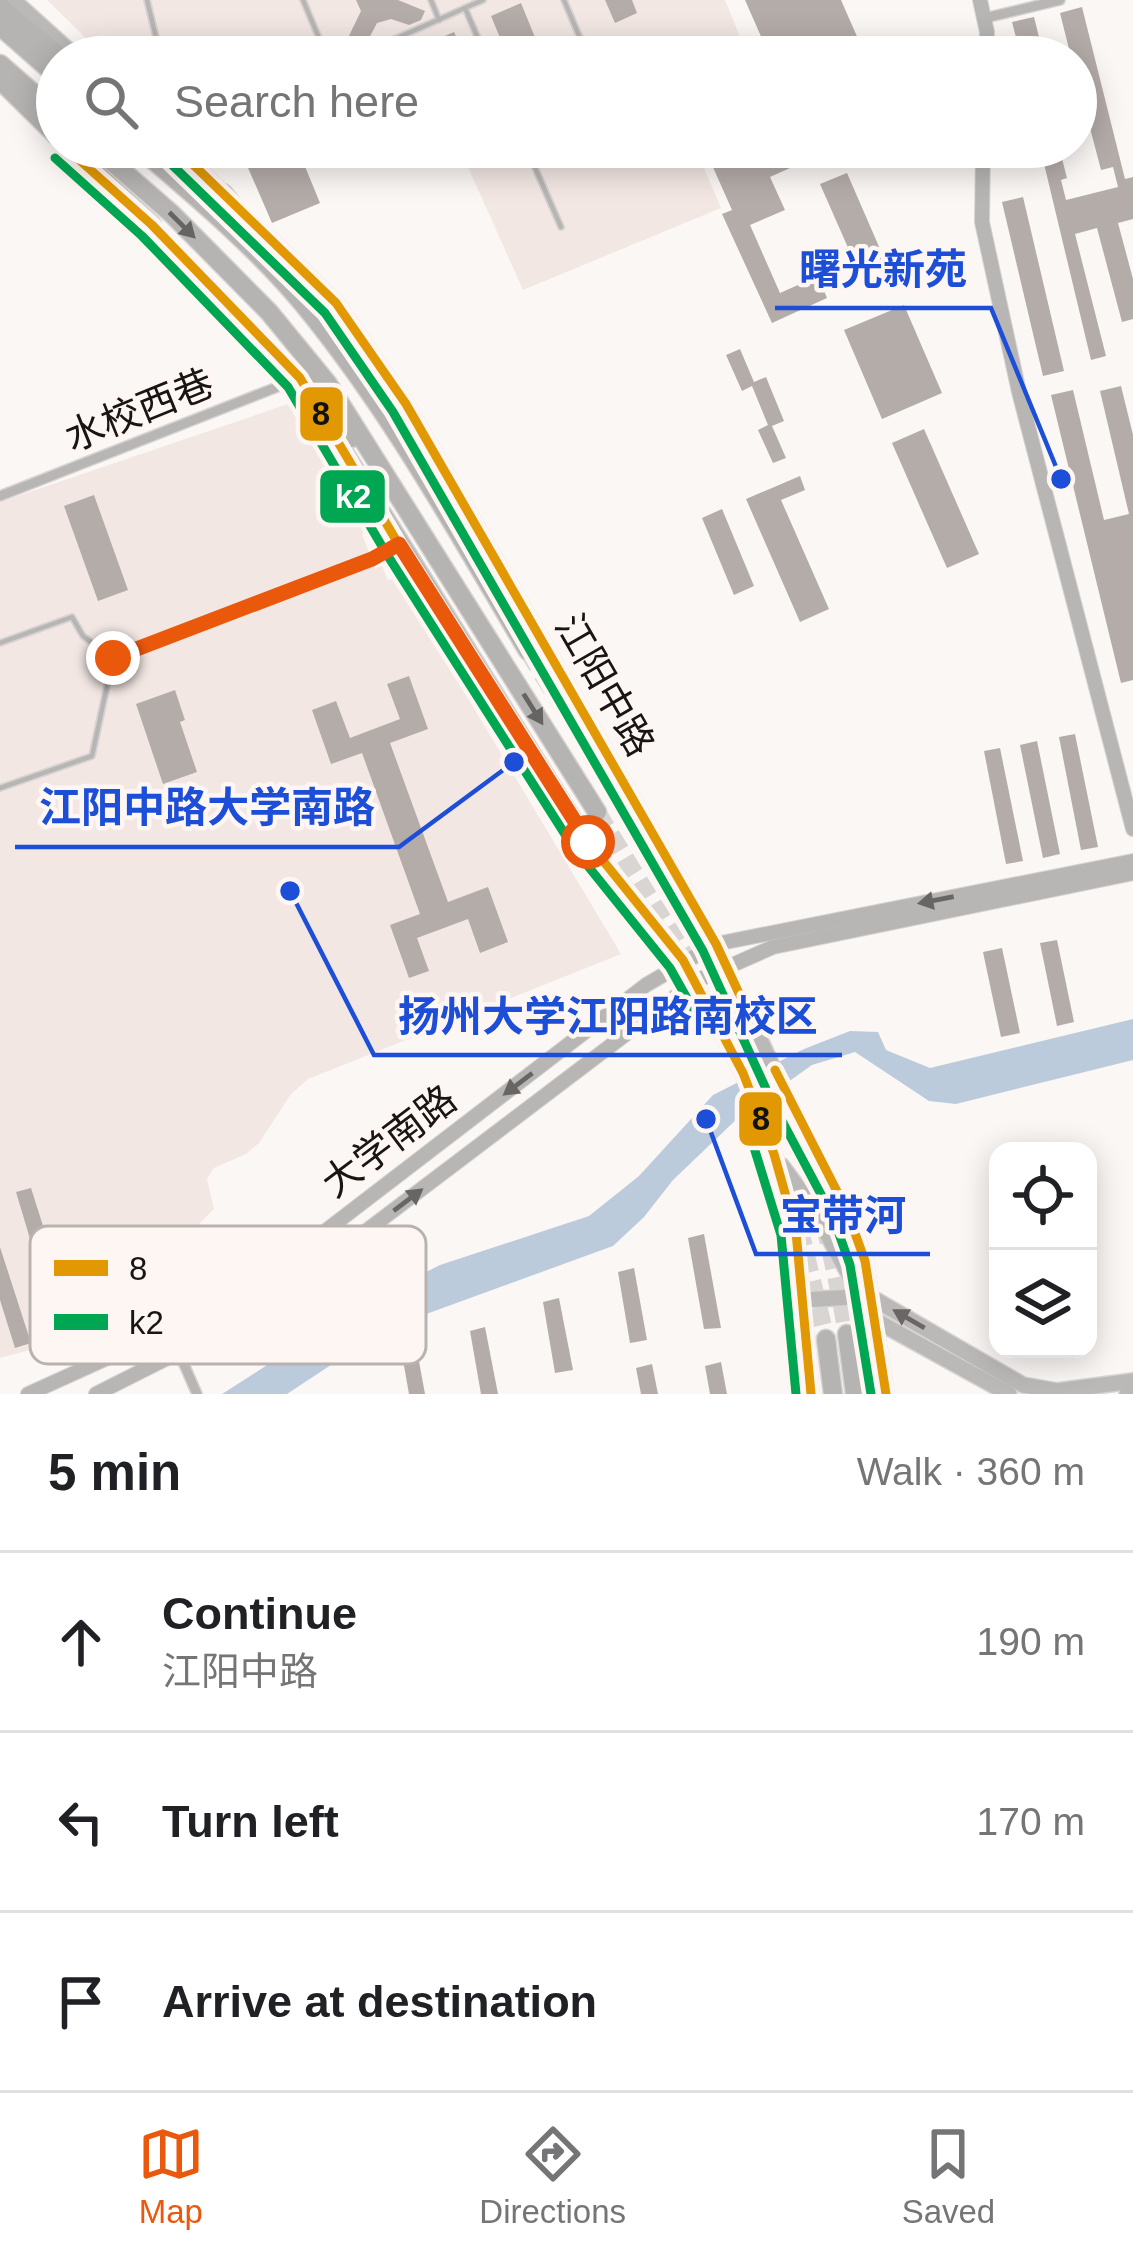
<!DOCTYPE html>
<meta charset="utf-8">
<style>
:root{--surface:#fff;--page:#f2f2f2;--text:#202124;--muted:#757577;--line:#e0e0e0;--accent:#ea580c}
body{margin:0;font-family:Helvetica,"Noto Sans SC",sans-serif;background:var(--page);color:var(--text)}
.controls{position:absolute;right:36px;bottom:36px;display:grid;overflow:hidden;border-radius:24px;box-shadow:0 6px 30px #0003}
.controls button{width:108px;height:108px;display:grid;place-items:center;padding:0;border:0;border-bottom:3px solid var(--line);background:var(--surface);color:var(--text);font:60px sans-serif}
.stop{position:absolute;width:36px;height:36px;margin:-27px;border:9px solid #ea580c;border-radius:50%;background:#fff}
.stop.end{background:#ea580c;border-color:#fff;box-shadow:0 3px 12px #0008}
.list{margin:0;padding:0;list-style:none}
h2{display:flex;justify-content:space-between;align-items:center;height:156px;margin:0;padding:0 48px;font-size:51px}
h2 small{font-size:39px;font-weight:400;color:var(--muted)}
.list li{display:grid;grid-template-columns:78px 1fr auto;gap:36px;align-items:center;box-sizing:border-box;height:180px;padding:0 48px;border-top:3px solid var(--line)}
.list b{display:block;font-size:45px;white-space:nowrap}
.list p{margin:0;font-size:39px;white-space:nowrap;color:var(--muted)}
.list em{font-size:39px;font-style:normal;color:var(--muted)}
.icon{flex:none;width:66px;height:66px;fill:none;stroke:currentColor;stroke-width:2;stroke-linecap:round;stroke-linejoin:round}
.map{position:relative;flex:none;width:1133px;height:1394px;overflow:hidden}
.search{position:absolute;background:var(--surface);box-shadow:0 6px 30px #0003;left:36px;right:36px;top:36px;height:132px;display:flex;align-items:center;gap:30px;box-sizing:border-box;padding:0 42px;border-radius:66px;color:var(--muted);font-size:45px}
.sheet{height:696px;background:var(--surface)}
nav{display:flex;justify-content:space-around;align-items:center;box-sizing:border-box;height:168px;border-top:3px solid var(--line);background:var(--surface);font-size:33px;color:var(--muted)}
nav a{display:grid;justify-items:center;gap:6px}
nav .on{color:var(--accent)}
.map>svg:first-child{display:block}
.built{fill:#f2e7e3}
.water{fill:#bbcbdb}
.building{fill:#b4aca9}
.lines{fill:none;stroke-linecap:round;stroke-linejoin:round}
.highway-tunnel{stroke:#d9d5d3;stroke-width:18;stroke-dasharray:18 9;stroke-linecap:butt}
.lane-casing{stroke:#d6d3d2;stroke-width:8}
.street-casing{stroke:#d6d3d2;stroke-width:12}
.secondary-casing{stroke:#d6d3d2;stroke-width:16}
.primary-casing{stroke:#d6d3d2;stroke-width:18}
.highway-casing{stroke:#d6d3d2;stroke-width:21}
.lane{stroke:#b8b6b5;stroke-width:4.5}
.street{stroke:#b8b6b5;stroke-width:9}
.secondary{stroke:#b7b6b4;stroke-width:14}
.primary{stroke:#bbb8b8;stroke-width:15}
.highway{stroke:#b5b4b2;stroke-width:18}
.bus-1-casing{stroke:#fef6f2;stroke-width:18}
.bus-2-casing{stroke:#fef6f2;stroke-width:18}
.bus-1{stroke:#e19802;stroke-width:9}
.bus-2{stroke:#00a651;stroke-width:9}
.oneway{fill:#666463}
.oneway2{fill:#686664}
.oneway3{fill:#6a6666}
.route{stroke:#ea580c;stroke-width:15}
.labels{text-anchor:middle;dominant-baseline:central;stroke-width:9;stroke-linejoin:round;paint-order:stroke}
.street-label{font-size:39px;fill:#181514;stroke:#fef6f2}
.key{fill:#fef6f2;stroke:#b9b2af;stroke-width:3}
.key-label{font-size:33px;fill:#181514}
.leader{fill:none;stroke:#1d4ed8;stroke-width:4.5}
.callout-dot{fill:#1d4ed8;stroke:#fef6f2;stroke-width:4.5}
.callout-label{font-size:42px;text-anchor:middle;font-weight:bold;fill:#1d4ed8;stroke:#fef6f2;stroke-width:9;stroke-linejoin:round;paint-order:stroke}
.line-badge{stroke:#fef6f2;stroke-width:4.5}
.badge-label{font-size:33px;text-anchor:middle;font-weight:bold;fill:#fff}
.pale-badge-label{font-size:33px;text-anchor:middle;font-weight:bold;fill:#111}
</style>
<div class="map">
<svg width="1133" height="1394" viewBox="0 0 1133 1394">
<rect width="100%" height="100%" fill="#fbf7f5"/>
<g class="built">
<polygon points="47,0 725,0 740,37 692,57 418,57 413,45 385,57 105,57"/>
<polygon points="459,147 695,147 721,208 523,290"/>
<polygon points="294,402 371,531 362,534 375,568 382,566 388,580 396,578 621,954 308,1079 291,1094 259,1143 246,1154 214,1168 207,1179 214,1209 89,1334 0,1358 0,502"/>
</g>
<polygon class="water" points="1133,1019 1133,1060 956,1104 929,1101 855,1052 812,1065 739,1117 673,1180 644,1217 613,1246 418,1317 349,1353 287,1394 222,1394 363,1304 440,1265 589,1216 639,1176 713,1095 804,1049 850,1031 878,1032 886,1050 930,1068"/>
<g class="building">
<polygon points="356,0 398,0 425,11 421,20 409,25 391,19 377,23 366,44 359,47 346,42 361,11"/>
<polygon points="605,0 632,0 637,13 615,23"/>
<polygon points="745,0 841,0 866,57 770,57"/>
<polygon points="521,3 543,57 508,57 491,16"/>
<polygon points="1082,7 1125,179 1133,177 1133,219 1118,223 1133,279 1133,319 1122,322 1097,228 1075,234 1106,356 1091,360 1040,147 1059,147 1067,178 1061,180 1066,200 1118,187 1113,167 1101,170 1076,74 1076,57 1071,57 1060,13"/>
<polygon points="1034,17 1044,57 1021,57 1012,22"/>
<polygon points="454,32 465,57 436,57 429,43"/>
<polygon points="239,147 297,147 320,203 272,223"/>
<polygon points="704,147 781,147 790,168 770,177 785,210 750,225 780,293 818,276 827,298 772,323 722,214 732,210"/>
<polygon points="847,173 890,272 864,284 820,184"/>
<polygon points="1023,197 1064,371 1043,376 1002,202"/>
<polygon points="904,305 942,393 882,419 844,330"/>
<polygon points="740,349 754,382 766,377 784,421 772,426 786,458 773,463 758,430 768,425 752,386 742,391 726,355"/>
<polygon points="1121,386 1133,435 1133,680 1121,683 1051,395 1073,390 1104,520 1129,514 1100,391"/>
<polygon points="924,429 979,554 947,568 892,443"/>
<polygon points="800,476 805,490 781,500 829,609 800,622 746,499"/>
<polygon points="94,495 128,590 98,601 64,506"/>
<polygon points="722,509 754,586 734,595 702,518"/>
<polygon points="409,676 428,729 390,743 448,902 488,887 508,942 480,953 468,919 417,938 429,971 409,978 390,925 420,914 362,753 331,764 312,710 336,701 350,738 400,719 387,684"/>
<polygon points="175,690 185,720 180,722 197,772 163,784 136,704"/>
<polygon points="1075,734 1098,847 1081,850 1059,737"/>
<polygon points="1037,741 1060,854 1043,858 1020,745"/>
<polygon points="1000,748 1023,861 1006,864 984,751"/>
<polygon points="1057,940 1074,1022 1057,1026 1040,943"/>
<polygon points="1002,948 1020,1033 1001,1037 983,952"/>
<polygon points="31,1188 77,1333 60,1339 16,1192"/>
<polygon points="704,1234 721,1328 704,1329 688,1238"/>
<polygon points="0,1247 31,1343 15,1348 0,1300"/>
<polygon points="634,1268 647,1340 630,1343 618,1272"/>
<polygon points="559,1298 573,1370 555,1373 543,1302"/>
<polygon points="485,1327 498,1394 481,1394 470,1331"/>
<polygon points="418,1356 425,1394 409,1394 403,1360"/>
<polygon points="721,1362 727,1394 710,1394 705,1366"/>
<polygon points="652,1364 658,1394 641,1394 636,1368"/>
</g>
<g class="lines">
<g class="highway-tunnel">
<polyline points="528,651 633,820 742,1018"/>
<polyline points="597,812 685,956"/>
<path d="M 781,1097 C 815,1172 833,1254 847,1334"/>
<polyline points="787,1176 826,1339"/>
</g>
<g class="lane-casing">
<g id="lane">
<polyline points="147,0 160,54 153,57"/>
<polyline points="303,0 327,57"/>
<polyline points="431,0 439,20"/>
<polyline points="564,0 588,57"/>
<polyline points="465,8 486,57"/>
<polyline points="354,57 483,0"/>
<polyline points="526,147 561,227"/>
<polyline points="484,155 503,147"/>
<polyline points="0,643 72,617 83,636 113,658"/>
<polyline points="113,658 372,559 398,545"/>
<polyline points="0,788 92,756 113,658"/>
</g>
</g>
<g class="street-casing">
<g id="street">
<polyline points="985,18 1060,0"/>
<polyline points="0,496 300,378"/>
<polyline points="169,1330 197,1394"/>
</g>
</g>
<g class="secondary-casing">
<g id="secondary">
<polyline points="980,0 987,32 986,57"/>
<polyline points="983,147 982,222 1019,392 1133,829"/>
<polyline points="28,1394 169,1330 298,1252 646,985 716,944 1133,861"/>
<polyline points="96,1394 205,1339 308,1275 696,981 773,947 1133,873"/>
</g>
</g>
<g class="primary-casing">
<g id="primary">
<polyline points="13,0 76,57"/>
<polyline points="175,147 229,199"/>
<polyline points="148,221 305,386"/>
<polyline points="268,237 336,303 406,404 716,944 786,1096 847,1211 865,1261 886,1394"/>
<polyline points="317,406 588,842 683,960 743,1073 774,1154 796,1232 811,1394"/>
<polyline points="782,1166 813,1208 873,1319 1009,1394"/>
<polyline points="803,1300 869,1296 1023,1385 1057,1391 1133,1381"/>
<polyline points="1127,1394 1133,1393"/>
</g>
</g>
<g class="highway-casing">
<g id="highway">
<polyline points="0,7 60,57"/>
<polyline points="0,26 57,76"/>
<polyline points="0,64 57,114"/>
<polyline points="0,80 57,136"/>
<polyline points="68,147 152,225"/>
<polyline points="95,147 172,214 269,312 328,384 597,812"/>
<path d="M 138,147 C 195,196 256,247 304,305 C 391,411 458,533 528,651"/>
<polyline points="223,193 292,278"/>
<polyline points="300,378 352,438"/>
<polyline points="847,1334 855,1394"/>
<polyline points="826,1339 833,1394"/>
</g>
</g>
<use href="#lane" class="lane"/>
<use href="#street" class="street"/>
<use href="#secondary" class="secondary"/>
<use href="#primary" class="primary"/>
<use href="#highway" class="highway"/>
<g class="bus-1-casing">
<g id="bus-1">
<polyline points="65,147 152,225 300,378 399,545 588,842 683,960 743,1073 774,1154 796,1232 811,1394"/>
<polyline points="175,147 336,303 406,404 716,944 743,1002"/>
<polyline points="775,1070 847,1211 865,1261 886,1394"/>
</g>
</g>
<g class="bus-2-casing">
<g id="bus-2">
<polyline points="55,158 142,236 288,387 386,553 575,850 670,968 702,1025"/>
<polyline points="165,158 325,313 393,412 703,951 772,1102 833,1217 850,1265 871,1394"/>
<polyline points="744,1115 781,1235 796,1394"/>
</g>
</g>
<use href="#bus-1" class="bus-1"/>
<use href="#bus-2" class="bus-2"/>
</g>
<defs><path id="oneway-solid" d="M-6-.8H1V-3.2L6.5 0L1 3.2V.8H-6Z" transform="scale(3)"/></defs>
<g class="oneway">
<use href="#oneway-solid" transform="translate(182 225) rotate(45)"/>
<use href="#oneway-solid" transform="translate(533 709) rotate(58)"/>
</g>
<g class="oneway2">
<use href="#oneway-solid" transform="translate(936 900) rotate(169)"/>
<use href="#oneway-solid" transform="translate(518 1084) rotate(143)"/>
<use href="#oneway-solid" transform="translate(408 1200) rotate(-37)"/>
</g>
<use class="oneway3" href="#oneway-solid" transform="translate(909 1319) rotate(-150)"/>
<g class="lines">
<polyline class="route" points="113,658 372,559 399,544 588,842"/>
</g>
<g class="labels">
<g class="street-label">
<text transform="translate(139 410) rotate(-22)">水校西巷</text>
<text transform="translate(605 685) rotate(60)">江阳中路</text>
<text transform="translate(389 1141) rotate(-37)">大学南路</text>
</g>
</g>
<rect x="30" y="1226" width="396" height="138" rx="18" class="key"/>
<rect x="54" y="1260" width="54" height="16" fill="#e19802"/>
<rect x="54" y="1314" width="54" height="16" fill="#00a651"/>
<g class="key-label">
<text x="129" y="1280">8</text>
<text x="129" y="1334">k2</text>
</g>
<path class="leader" d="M1061 479L991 308H775M514 762L399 847H15M290 891L374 1055H842M706 1119L756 1254H930"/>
<g class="callout-dot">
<circle cx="1061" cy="479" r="12"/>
<circle cx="514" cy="762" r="12"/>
<circle cx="290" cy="891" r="12"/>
<circle cx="706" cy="1119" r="12"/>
</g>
<g class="callout-label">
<text x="883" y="284">曙光新苑</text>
<text x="207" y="822">江阳中路大学南路</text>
<text x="608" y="1031">扬州大学江阳路南校区</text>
<text x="843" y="1230">宝带河</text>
</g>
<g class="line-badge">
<rect x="298" y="385" width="47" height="58" rx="12" fill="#e19802"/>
<rect x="318" y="468" width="69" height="57" rx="12" fill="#00a651"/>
<rect x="737" y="1090" width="47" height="58" rx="12" fill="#e19802"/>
</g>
<g class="badge-label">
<text x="353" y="508">k2</text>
</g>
<g class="pale-badge-label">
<text x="321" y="425">8</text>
<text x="761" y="1130">8</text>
</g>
</svg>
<div class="controls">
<button><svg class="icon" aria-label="locate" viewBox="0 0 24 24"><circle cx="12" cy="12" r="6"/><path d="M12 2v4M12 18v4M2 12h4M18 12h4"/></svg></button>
<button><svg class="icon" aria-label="layers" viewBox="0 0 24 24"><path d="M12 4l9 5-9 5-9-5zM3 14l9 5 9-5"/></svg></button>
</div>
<div class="stop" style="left:588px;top:842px"></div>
<div class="stop end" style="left:113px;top:658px"></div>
<div class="search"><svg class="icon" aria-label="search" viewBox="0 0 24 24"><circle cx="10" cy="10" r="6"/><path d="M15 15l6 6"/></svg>Search here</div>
</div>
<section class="sheet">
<h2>5 min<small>Walk · 360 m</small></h2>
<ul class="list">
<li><svg class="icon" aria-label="ahead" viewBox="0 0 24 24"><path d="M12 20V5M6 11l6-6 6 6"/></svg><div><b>Continue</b><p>江阳中路</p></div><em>190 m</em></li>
<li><svg class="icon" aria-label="left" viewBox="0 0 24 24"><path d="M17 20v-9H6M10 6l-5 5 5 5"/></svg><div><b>Turn left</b></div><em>170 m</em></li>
<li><svg class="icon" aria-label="arrive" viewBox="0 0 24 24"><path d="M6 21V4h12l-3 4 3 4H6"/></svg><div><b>Arrive at destination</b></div></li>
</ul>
</section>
<nav>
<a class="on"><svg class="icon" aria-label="map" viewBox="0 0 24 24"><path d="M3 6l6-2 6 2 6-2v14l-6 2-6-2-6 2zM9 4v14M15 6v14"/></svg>Map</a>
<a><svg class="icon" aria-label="directions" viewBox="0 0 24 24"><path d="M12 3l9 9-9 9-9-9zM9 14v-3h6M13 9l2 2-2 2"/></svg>Directions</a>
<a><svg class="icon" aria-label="saved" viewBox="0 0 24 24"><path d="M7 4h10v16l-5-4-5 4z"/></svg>Saved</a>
</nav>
